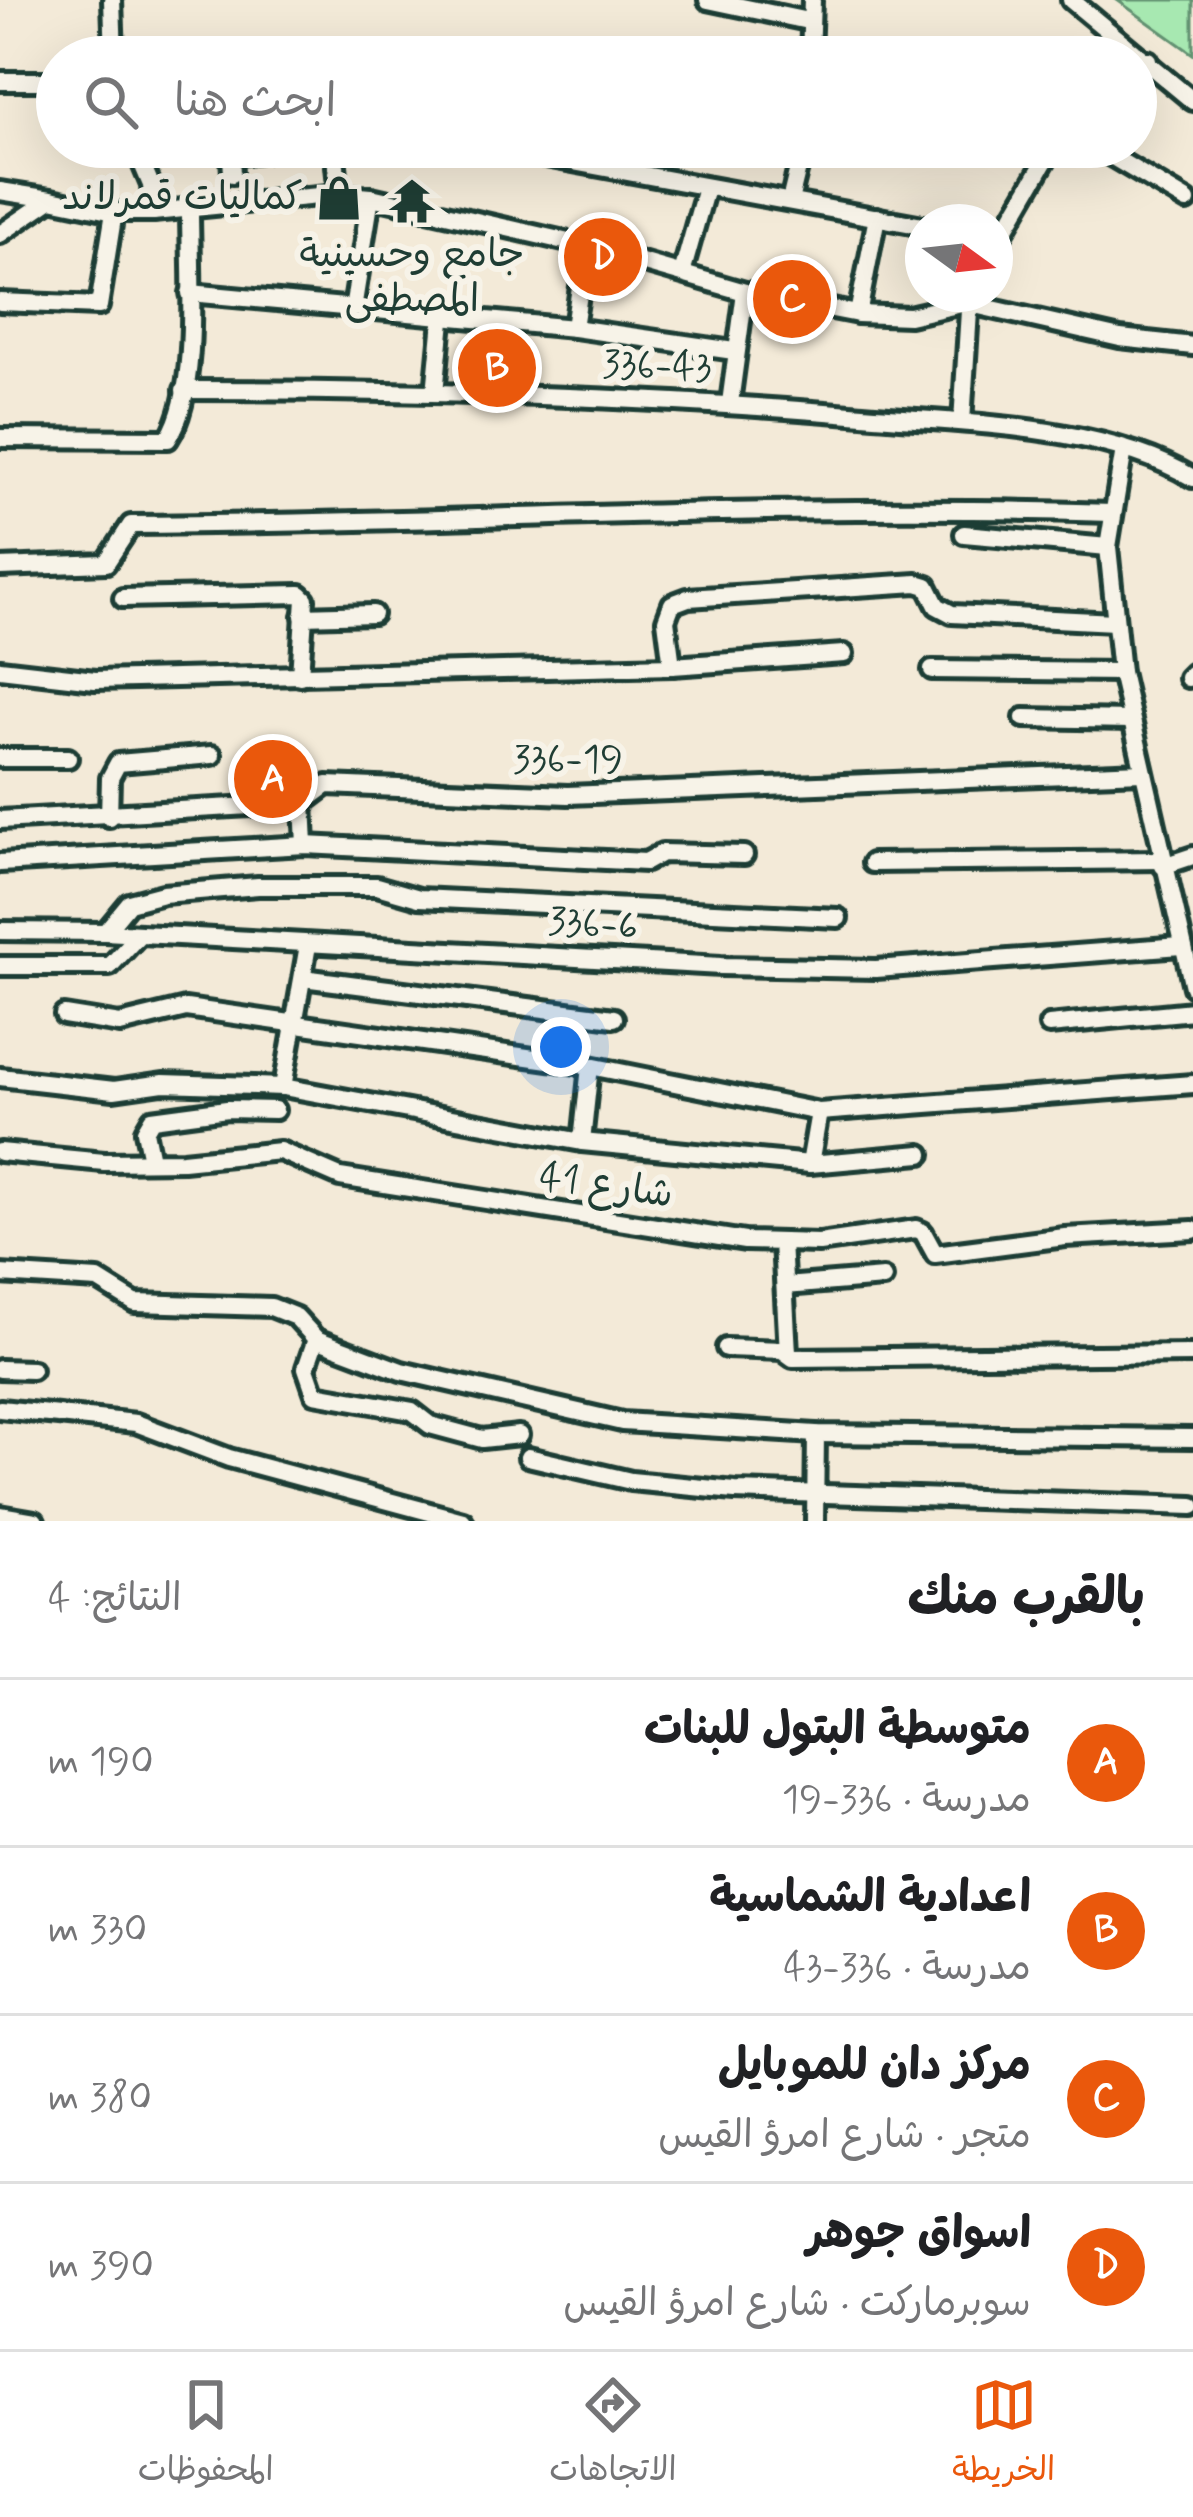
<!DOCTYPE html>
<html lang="ar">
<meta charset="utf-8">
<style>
:root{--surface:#fff;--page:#f6f6f6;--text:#202124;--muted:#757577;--line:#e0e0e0;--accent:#ea580c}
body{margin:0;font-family:Mynerve,"Playpen Sans Arabic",sans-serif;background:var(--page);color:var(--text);direction:rtl}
.compass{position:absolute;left:905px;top:204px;width:108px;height:108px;border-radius:50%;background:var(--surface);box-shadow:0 12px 48px #0002;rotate:105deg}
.you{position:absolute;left:561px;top:1047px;width:42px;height:42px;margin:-30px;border:9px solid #fff;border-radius:50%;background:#1a73e8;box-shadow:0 0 0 18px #1a73e833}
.badge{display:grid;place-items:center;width:78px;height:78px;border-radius:50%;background:var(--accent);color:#fff;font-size:39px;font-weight:700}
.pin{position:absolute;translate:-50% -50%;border:6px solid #fff;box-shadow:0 3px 12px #0006}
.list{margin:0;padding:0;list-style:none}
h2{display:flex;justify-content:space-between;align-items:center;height:156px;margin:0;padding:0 48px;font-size:51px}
h2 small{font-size:39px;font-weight:400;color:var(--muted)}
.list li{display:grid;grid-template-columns:78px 1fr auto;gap:36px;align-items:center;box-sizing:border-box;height:168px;padding:0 48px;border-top:3px solid var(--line)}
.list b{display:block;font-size:45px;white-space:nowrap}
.list p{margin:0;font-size:39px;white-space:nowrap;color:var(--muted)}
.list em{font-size:39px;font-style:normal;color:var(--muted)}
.icon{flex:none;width:66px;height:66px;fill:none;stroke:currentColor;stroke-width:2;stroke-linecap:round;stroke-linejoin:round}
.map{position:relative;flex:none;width:1193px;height:1521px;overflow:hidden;direction:ltr}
.search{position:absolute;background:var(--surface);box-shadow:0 12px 48px #0002;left:36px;right:36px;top:36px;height:132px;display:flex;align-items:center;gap:30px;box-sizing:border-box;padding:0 42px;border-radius:66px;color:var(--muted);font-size:45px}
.sheet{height:828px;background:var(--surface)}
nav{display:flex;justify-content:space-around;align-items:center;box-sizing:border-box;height:168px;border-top:3px solid var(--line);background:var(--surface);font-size:33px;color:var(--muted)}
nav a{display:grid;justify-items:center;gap:6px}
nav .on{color:var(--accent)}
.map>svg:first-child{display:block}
.green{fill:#a7e8b1;stroke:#639272;stroke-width:3}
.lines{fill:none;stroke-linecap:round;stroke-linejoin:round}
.minor-casing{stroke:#1f3d34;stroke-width:26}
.minor{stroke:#f7f3e8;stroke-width:16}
.labels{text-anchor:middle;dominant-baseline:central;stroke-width:12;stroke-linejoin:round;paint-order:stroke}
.poi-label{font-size:39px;fill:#1f3d34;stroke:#f7f3e8;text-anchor:end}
.street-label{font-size:39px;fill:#1f3d34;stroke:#f7f3e8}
</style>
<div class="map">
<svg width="1193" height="1521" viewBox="0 0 1193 1521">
<rect width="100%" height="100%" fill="#f3ead8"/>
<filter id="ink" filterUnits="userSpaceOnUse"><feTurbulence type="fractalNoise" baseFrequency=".00833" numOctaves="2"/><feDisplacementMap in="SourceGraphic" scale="24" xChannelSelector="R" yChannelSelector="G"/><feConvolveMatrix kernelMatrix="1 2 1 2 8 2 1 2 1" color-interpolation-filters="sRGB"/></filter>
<g filter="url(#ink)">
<polygon class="green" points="1117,0 1193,0 1193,54"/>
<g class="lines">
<g class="minor-casing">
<g id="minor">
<polyline points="112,0 114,57"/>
<polyline points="708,0 808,21"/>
<polyline points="1071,0 1193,101"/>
<polyline points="810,57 812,0"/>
<polyline points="1136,76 1148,60"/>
<polyline points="0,81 57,81"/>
<polyline points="135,147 151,185 153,212"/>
<polyline points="334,147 339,194"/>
<polyline points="1096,147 1187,201"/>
<polyline points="502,149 923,226"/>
<polyline points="232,174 231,156 301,147"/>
<polyline points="0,191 51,199"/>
<polyline points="790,201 803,147"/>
<polyline points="0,234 51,199 114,212 153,212 339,194 371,197 586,246 745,292 858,314 909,316 966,303 1120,338 1193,346"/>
<polyline points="995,247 1053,147"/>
<polyline points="682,273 706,188"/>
<polyline points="190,293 574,328 734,351"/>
<polyline points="0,302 99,306 114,212"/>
<polyline points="353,309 371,197"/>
<polyline points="858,314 877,217"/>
<polyline points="574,328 586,246"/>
<path d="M 184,390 C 414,390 645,396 875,416 C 974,424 1106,426 1193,478"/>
<polyline points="435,393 442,320"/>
<polyline points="730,403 745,292"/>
<polyline points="962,422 970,295"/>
<path d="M 0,438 L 168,439 C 200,391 190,271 190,212"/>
<polyline points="1124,449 1108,547 1121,672 1193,987"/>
<polyline points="964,534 1108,547"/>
<path d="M 0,567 L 106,563 L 131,525 C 458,523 785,502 1112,513"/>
<polyline points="123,598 300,594 305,599 300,676"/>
<polyline points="303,616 373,614"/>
<polyline points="672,666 666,620 672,604 688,598 917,583 927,586 937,606 952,614 1115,622"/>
<polyline points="0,669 95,680 672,666 844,654"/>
<polyline points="932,670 1121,672"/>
<polyline points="1188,678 1193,673"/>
<polyline points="1024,718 1131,720"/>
<polyline points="0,758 68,758"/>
<polyline points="303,803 305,845"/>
<polyline points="109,817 110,778 118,763 212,755"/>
<polyline points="0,820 303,803 327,785 568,795 1142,772"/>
<polyline points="0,863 305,845 646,862 662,853 744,855"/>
<polyline points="872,863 1161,860"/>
<polyline points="1163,866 1193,856"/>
<polyline points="0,931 105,932 721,966 876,969 1181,946"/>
<polyline points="105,932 129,903 163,894 258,886 377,886 419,898 838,918"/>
<polyline points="0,966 110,966 138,936"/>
<polyline points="303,978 614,1018"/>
<polyline points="64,1015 120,1024 186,1008 590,1066 819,1112 1193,1084"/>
<polyline points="1049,1025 1193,1011"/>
<polyline points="0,1077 114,1090 163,1083 283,1087 582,1142 810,1164 921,1154"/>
<polyline points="283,1087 308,945"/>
<polyline points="582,1142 590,1066"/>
<polyline points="0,1152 104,1162 183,1161 280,1151 340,1177 745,1241 819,1243 916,1229 923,1232 935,1254 1065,1237 1193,1230"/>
<polyline points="151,1160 145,1131 152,1119 227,1109 275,1110"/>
<polyline points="810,1164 819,1112"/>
<polyline points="782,1242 788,1353"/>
<polyline points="0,1274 98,1280 135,1303 271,1307 296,1317 316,1339 401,1371 622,1422 816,1434 1193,1438"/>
<polyline points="785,1286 883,1278"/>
<polyline points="316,1339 306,1368 315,1394 412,1411 430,1425 482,1439 519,1435"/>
<polyline points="726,1348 782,1350 793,1358 1193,1354"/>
<polyline points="0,1369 32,1370"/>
<polyline points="0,1409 136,1423 229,1458 463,1521"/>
<polyline points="528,1457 631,1481 735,1491 1193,1506"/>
<polyline points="0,1515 35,1521"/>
<polyline points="815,1521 816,1434"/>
</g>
</g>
<use href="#minor" class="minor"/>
</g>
</g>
<defs>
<g id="shop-bare" transform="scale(3.6)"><path d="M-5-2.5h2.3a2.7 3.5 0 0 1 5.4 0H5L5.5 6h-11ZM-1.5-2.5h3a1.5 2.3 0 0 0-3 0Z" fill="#1f3d34" stroke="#f7f3e8" stroke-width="2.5" paint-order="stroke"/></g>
<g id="temple-bare" transform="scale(3.6)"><path d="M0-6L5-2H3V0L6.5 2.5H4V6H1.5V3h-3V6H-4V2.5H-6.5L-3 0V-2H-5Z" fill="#1f3d34" stroke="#f7f3e8" stroke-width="2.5" paint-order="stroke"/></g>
</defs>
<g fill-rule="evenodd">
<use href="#shop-bare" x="339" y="198"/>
<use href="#temple-bare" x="412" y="201"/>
</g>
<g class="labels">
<g class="poi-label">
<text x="303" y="198">كماليات قمرلاند</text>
<text x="412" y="255" text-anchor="middle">جامع وحسينية<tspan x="412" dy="45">المصطفى</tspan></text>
</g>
<g class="street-label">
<text transform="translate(657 367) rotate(2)">336-43</text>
<text x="568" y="760">336-19</text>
<text transform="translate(593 925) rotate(4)">336-6</text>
<text transform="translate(606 1187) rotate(8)">شارع 41</text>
</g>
</g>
</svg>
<svg class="compass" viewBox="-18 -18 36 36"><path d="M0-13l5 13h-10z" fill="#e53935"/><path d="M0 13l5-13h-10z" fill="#757577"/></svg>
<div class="you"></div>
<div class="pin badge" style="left:273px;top:779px">A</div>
<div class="pin badge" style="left:497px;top:368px">B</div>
<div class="pin badge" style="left:792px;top:299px">C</div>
<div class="pin badge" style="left:603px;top:257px">D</div>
<div class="search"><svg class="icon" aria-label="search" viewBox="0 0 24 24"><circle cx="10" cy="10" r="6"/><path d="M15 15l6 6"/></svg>ابحث هنا</div>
</div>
<section class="sheet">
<h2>بالقرب منك<small>النتائج: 4</small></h2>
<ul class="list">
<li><span class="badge">A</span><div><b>متوسطة البتول للبنات</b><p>مدرسة · 336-19</p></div><em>190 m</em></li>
<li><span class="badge">B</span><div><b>اعدادية الشماسية</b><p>مدرسة · 336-43</p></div><em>330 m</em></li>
<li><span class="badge">C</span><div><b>مركز دان للموبايل</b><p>متجر · شارع امرؤ القيس</p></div><em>380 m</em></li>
<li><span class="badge">D</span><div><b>اسواق جوهر</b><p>سوبرماركت · شارع امرؤ القيس</p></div><em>390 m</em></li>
</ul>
</section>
<nav>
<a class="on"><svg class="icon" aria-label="map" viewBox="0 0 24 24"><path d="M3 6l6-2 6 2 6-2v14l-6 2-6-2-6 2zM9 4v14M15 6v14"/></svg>الخريطة</a>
<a><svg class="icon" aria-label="directions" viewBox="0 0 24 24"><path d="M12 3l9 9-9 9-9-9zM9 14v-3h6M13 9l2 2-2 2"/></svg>الاتجاهات</a>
<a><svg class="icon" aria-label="saved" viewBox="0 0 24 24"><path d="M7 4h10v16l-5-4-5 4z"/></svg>المحفوظات</a>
</nav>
